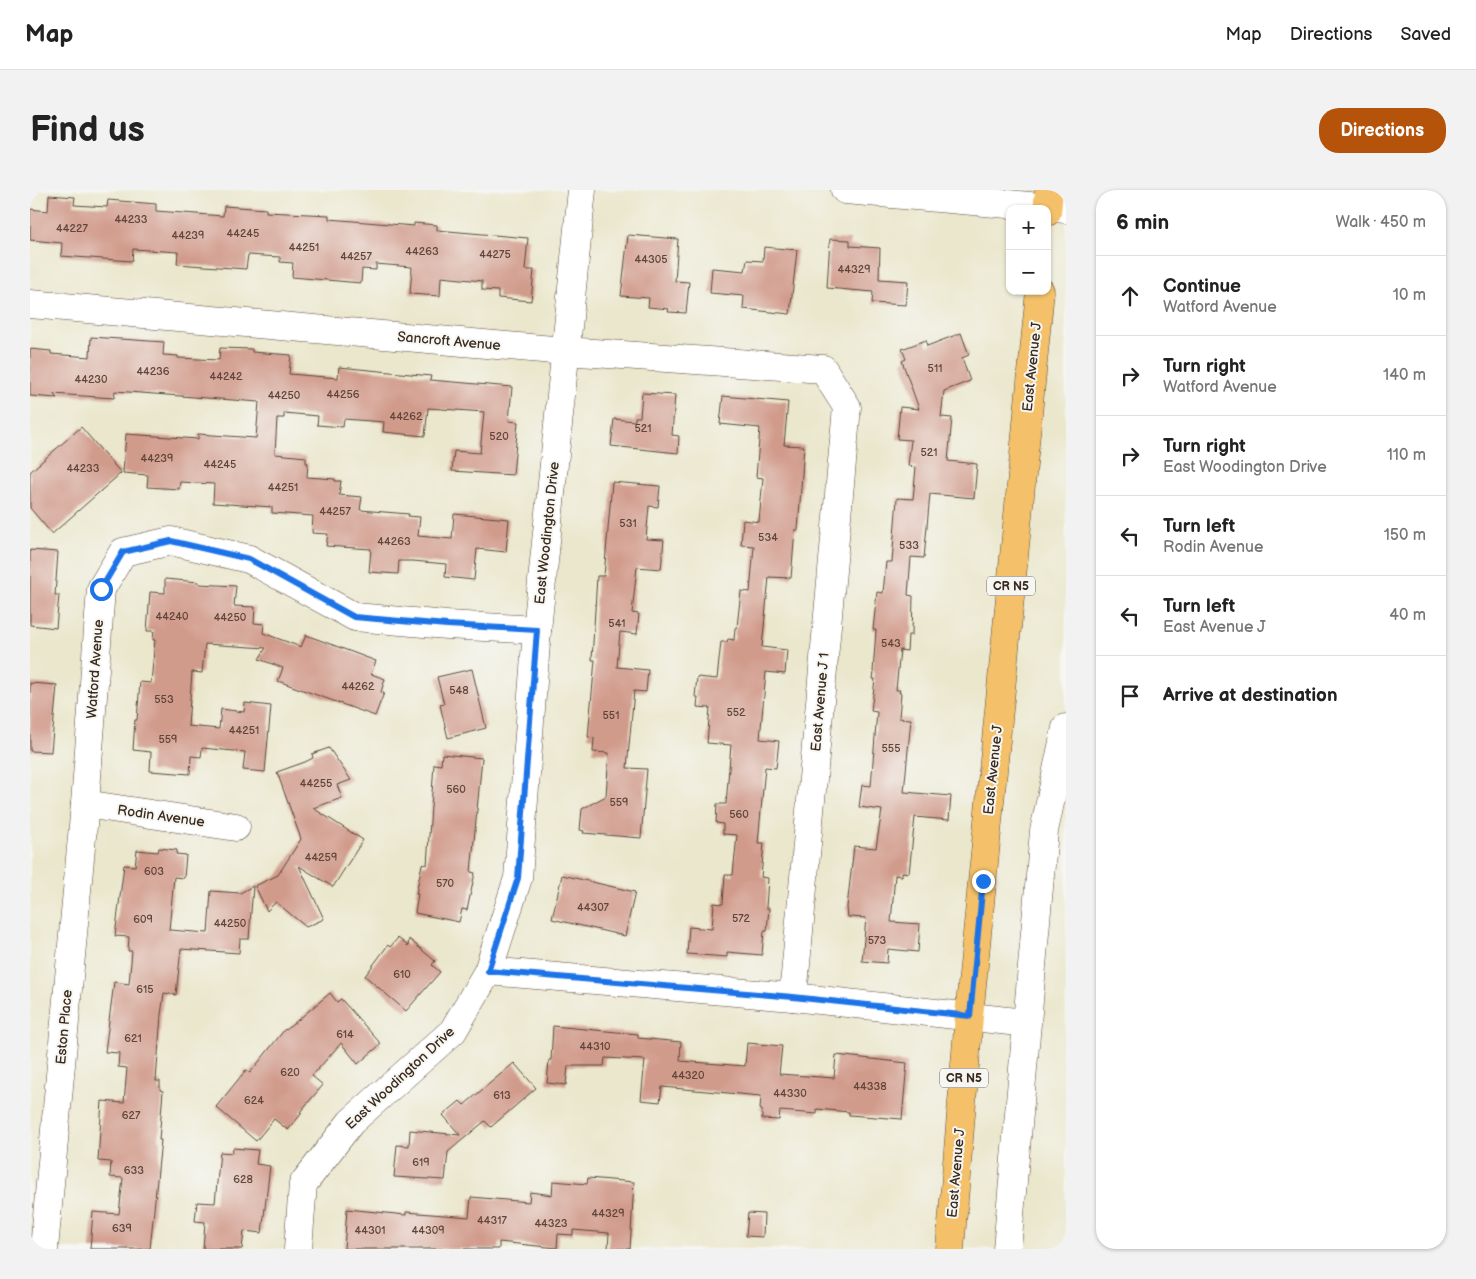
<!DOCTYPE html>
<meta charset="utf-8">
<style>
:root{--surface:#fff;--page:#f2f2f2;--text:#222;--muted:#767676;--line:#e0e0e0;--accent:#b45309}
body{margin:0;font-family:"Balsamiq Sans",sans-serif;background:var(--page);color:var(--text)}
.controls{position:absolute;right:15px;top:15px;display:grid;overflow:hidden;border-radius:10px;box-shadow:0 1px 4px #0004}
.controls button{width:45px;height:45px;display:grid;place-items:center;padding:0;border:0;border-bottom:1px solid var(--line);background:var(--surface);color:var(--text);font:25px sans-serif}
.stop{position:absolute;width:15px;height:15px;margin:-11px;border:4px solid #1a73e8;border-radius:50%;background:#fff}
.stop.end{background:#1a73e8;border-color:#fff;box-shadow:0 1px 5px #0008}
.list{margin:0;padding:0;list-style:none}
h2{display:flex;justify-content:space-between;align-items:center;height:65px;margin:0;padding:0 20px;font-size:21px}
h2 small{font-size:16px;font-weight:400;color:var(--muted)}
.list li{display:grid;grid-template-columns:32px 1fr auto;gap:15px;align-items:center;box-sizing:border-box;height:80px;padding:0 20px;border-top:1px solid var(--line)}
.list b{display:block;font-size:19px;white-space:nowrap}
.list p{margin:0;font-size:16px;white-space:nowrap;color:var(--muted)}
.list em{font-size:16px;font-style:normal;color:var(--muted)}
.icon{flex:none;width:28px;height:28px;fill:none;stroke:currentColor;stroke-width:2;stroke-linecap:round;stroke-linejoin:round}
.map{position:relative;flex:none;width:1036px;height:1059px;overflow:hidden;border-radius:20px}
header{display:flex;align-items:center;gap:30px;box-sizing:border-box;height:70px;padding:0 25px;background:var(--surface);border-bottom:1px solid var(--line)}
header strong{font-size:24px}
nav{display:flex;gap:28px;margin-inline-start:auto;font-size:18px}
.intro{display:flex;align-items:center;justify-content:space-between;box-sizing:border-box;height:120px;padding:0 30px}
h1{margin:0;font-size:35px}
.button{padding:12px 22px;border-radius:20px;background:var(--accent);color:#fff;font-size:18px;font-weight:700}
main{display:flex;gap:30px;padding:0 30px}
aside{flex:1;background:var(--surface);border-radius:20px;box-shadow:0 1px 4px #0004}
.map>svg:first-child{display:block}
.building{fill:#d19b8c}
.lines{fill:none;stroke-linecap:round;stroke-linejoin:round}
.minor-casing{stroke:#554638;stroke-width:29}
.major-casing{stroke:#554638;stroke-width:29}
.minor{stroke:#fff;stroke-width:28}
.major{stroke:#f4c16a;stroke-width:28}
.route{stroke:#1a73e8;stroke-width:6}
.labels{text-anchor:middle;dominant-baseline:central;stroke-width:4;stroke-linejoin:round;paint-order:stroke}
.number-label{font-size:11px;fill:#60463a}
.shield{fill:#f6f6f2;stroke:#73675e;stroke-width:1}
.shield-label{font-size:12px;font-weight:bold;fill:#3b2a1e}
.street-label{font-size:14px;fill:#3b2a1e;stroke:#f6f6f2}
</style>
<header>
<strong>Map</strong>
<nav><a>Map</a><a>Directions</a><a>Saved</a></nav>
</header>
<div class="intro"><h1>Find us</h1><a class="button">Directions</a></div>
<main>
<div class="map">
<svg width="1036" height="1059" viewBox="0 0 1036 1059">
<rect width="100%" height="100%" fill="#f6f6f2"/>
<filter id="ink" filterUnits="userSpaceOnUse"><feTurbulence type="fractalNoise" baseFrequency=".02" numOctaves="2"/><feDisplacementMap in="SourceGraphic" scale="10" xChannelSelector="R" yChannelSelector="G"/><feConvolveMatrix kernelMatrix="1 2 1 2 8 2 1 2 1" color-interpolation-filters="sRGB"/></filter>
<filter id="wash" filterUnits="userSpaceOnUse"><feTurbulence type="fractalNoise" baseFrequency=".0096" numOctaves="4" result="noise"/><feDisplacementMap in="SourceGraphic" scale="20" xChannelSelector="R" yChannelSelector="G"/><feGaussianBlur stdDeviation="1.12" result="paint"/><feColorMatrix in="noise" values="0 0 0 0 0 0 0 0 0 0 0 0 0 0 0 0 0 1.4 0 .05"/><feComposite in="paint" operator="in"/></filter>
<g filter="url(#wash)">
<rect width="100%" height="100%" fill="#ebe7cd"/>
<g id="blocks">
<g class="building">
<polygon points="19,5 45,7 44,15 77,17 78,10 126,14 126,21 193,26 194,16 236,19 236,22 299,25 299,29 384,36 384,33 407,35 407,40 498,48 495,80 504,80 501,111 468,108 468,101 452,100 452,91 411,87 410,106 380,104 382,77 346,74 346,80 332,79 331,93 262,87 263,73 250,72 250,67 218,65 216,79 147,74 148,62 103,59 102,71 31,66 32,53 0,50 0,19 18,21"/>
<polygon points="598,45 648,49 645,91 659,92 656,123 638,122 639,119 618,117 619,108 591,106"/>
<polygon points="800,49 820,50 820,56 850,58 849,89 878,91 876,115 842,113 843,102 797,98"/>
<polygon points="734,57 767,60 760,124 713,119 714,106 680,103 682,78 715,81 717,70 733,71"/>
<polygon points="931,143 939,165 932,168 940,191 914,201 911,227 922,228 918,271 947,274 944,308 900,304 894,368 881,367 878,405 883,406 882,445 878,445 877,461 870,460 866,500 870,500 869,503 871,503 869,528 881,529 874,602 921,606 919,630 885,627 879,683 872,682 872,686 865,685 861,732 890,734 888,762 858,759 857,773 832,771 836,728 818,727 817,717 824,656 846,658 852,620 829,617 832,595 841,596 847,522 841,521 845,489 843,489 844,482 843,482 846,440 843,440 847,402 853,403 856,372 862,372 867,308 883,309 886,277 878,276 881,250 867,249 870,217 889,219 872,171 876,169 872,159 896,150 897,156"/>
<polygon points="61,147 134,152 133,165 148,166 148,168 189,170 190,158 222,159 222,162 261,165 259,184 308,188 309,177 401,186 400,190 482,197 479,231 488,232 483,285 422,281 424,261 450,263 454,222 398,218 395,246 353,242 354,232 314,229 313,237 287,235 288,226 254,223 254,228 247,228 245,264 276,267 276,273 278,273 277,287 305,289 305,291 311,291 309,305 332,307 330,320 379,324 378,326 390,327 388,346 422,349 424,324 479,329 476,362 447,359 444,390 415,387 416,374 383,371 369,371 368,384 339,382 341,359 296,356 298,344 282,343 283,326 242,323 242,317 183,313 184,294 150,292 149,299 117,297 118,285 93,283 96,244 168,249 168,244 226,248 229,212 85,201 84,208 23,204 27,208 0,206 0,159 21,161 21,164 60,167"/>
<polygon points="612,203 645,205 642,245 649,246 648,263 581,256 584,229 605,231 605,227 610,227"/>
<polygon points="693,206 758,212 754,255 774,256 768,340 765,340 761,388 739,387 732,457 757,460 755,484 736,482 730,549 749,551 746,578 735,577 728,653 734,653 731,687 738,688 736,718 739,718 737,741 734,741 732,765 697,762 697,767 657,764 659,737 682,739 684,713 693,714 695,685 703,685 707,645 693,644 693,634 686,633 687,614 696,614 701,555 677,553 680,518 667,517 668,507 665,507 667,487 687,489 691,452 697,452 698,449 704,450 705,438 707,437 711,401 720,402 724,356 711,355 713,330 729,332 733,288 726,287 730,238 690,234"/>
<polygon points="51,237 91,283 22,344 0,318 0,282"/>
<polygon points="582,292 630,296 628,317 619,316 616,349 634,350 631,379 607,377 602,423 609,424 607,444 590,442 587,477 618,480 616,502 604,501 597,578 617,579 611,648 553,643 554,641 550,640 552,619 576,606 579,563 563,562 564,548 558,547 565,470 562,470 567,386 574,386"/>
<polygon points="0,360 28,362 25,405 29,405 26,438 0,435"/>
<polygon points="135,389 169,392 169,394 206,396 204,416 225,417 224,433 234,434 233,443 271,457 276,445 346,471 341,484 355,489 351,502 354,503 345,526 248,491 253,478 229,469 236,458 175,454 172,483 162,482 158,536 189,539 191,519 214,522 215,513 241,516 235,582 213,580 215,562 172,558 171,567 161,566 160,584 120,581 121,562 103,560 105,530 107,530 110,492 121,493 125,450 123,450 124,441 117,441 120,402 135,403"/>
<polygon points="442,479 456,538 418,548 410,515 414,514 407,487"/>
<polygon points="0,493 27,495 21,562 0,561"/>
<polygon points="299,558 321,590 307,595 312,608 283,618 333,650 303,697 269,676 294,729 276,737 246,712 237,721 225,696 248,685 271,649 247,582 275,572 283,568 282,564"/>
<polygon points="412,564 452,568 441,682 445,683 437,720 432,719 429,732 385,723 388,704 386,704 392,674 397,675 404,574 411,575"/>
<polygon points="129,658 147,660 146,664 156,665 154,688 144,687 139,740 178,743 181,701 210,703 223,696 219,749 210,749 209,763 151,759 146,805 134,803 131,825 126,891 130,891 130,900 133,901 129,950 131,950 120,1059 60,1059 63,1022 89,1024 93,988 80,987 81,972 68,971 72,911 94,913 97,878 88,877 89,863 75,862 84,792 99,794 102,761 98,761 99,747 85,746 94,675 105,676 107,660 128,662"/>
<polygon points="532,685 605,702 595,746 522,729"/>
<polygon points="368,748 378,756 379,749 405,771 402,775 410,782 376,821 335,786 358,755 360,757"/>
<polygon points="300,803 307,812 311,809 351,854 328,874 311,853 282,886 293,895 270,922 272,923 258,940 244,929 226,951 186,917 216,880 220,883 255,839 256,840"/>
<polygon points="523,836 608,844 608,848 651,852 650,871 715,876 717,853 752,856 749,884 804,888 806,865 877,873 872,929 819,925 819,922 787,919 787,924 750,921 749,930 732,929 732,920 730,919 731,906 632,897 630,912 611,910 615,870 575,868 574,876 538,876 536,895 517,893 519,870 521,870"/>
<polygon points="484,873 506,898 461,937 455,931 418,962 415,990 364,987 367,955 379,956 380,940 430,945 413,925 430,911 434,915"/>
<polygon points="203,958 228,960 226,974 240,976 232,1043 214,1041 212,1059 173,1059 175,1032 165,1031 167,1012 185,1013 190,962 202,963"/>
<polygon points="558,988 604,992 600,1059 578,1059 579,1043 543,1040 543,1045 528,1044 527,1058 469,1052 469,1059 314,1059 317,1019 376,1025 376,1022 439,1027 441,1007 499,1012 500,1002 522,1005 523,991 557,994"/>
<polygon points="718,1023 734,1024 733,1047 716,1046"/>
</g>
</g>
</g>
<g filter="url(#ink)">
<use href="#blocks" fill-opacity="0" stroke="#554638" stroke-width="1"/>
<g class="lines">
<g class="minor-casing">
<g id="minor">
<polyline points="815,0 1036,19"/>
<polyline points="0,114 535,161 793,179 817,217 763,807"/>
<polyline points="55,614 206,637"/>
<polyline points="458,781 763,807 996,833"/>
<polyline points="14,1059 55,614 71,399 93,362 141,351 219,369 325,427 417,435 507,440"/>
<polyline points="268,1059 273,994 321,932 423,841 458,781 488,688 507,440 552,0"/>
<polyline points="977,1059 1014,641 1036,538"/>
</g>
</g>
<g class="major-casing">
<g id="major">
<polyline points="1017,22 1019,0"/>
<polyline points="920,1059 939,826 1010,101"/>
</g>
</g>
<use href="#minor" class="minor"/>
<use href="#major" class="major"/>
</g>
</g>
<g class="lines" filter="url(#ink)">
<polyline class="route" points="71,399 93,362 141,351 219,369 324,427 417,435 507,440 488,688 458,781 763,807 940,826 953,691"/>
</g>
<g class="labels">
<g class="number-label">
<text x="101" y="29">44233</text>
<text x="42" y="38">44227</text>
<text x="213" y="43">44245</text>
<text x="158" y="45">44239</text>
<text x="274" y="57">44251</text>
<text x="392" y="61">44263</text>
<text x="465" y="64">44275</text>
<text x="326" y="66">44257</text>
<text x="621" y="69">44305</text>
<text x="824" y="79">44329</text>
<text x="905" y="178">511</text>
<text x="123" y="181">44236</text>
<text x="196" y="186">44242</text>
<text x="61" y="189">44230</text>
<text x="313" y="204">44256</text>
<text x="254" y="205">44250</text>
<text x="376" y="226">44262</text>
<text x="613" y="238">521</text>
<text x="469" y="246">520</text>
<text x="899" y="262">521</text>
<text x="127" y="268">44239</text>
<text x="190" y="274">44245</text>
<text x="53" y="278">44233</text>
<text x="253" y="297">44251</text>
<text x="305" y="321">44257</text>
<text x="598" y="333">531</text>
<text x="738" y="347">534</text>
<text x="364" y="351">44263</text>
<text x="879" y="355">533</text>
<text x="142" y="426">44240</text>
<text x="200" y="427">44250</text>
<text x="587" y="433">541</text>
<text x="861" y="453">543</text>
<text x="328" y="496">44262</text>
<text x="429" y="500">548</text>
<text x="134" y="509">553</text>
<text x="706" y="522">552</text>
<text x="581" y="525">551</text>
<text x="214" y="540">44251</text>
<text x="138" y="549">559</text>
<text x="861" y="558">555</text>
<text x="286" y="593">44255</text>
<text x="426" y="599">560</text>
<text x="589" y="612">559</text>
<text x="709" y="624">560</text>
<text x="291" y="667">44259</text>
<text x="124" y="681">603</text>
<text x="415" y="693">570</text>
<text x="563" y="717">44307</text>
<text x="711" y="728">572</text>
<text x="113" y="729">609</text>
<text x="200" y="733">44250</text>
<text x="847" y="750">573</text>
<text x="372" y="784">610</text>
<text x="115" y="799">615</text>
<text x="315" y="844">614</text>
<text x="103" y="848">621</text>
<text x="565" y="856">44310</text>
<text x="260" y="882">620</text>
<text x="658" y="885">44320</text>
<text x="840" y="896">44338</text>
<text x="760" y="903">44330</text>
<text x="472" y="905">613</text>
<text x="224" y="910">624</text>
<text x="101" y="925">627</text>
<text x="391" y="972">619</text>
<text x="104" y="980">633</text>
<text x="213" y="989">628</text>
<text x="578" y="1023">44329</text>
<text x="462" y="1030">44317</text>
<text x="521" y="1033">44323</text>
<text x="92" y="1038">639</text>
<text x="340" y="1040">44301</text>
<text x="398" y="1040">44309</text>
</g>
<g class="shield">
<rect x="957" y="386.5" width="48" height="19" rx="4"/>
<rect x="910" y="878.5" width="48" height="19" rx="4"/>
</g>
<g class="shield-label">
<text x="981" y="396">CR N5</text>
<text x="934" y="888">CR N5</text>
</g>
<g class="street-label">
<text transform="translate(419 151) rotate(5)">Sancroft Avenue</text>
<text transform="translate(1002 177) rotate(-84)">East Avenue J</text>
<text transform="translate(517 343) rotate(-84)">East Woodington Drive</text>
<text transform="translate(65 479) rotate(-86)">Watford Avenue</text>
<text transform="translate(790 512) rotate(-85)">East Avenue J 1</text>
<text transform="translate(963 580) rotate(-84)">East Avenue J</text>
<text transform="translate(131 626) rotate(8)">Rodin Avenue</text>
<text transform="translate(34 837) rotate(-85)">Eston Place</text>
<text transform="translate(370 888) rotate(-43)">East Woodington Drive</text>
<text transform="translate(926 983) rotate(-85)">East Avenue J</text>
</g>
</g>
</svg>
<div class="controls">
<button>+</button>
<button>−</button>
</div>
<div class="stop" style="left:71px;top:399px"></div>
<div class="stop end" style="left:953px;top:691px"></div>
</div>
<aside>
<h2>6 min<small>Walk · 450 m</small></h2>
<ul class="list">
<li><svg class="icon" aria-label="ahead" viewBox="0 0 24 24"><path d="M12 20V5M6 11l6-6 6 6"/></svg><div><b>Continue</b><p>Watford Avenue</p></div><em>10 m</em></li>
<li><svg class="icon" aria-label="right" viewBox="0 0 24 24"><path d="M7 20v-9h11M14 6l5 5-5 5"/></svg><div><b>Turn right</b><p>Watford Avenue</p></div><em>140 m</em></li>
<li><svg class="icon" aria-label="right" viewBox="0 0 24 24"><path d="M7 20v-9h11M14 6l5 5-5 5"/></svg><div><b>Turn right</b><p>East Woodington Drive</p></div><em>110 m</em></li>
<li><svg class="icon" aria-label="left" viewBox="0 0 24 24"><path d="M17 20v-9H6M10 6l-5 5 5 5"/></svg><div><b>Turn left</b><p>Rodin Avenue</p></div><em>150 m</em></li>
<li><svg class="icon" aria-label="left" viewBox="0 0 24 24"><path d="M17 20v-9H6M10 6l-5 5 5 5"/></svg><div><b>Turn left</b><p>East Avenue J</p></div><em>40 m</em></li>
<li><svg class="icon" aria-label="arrive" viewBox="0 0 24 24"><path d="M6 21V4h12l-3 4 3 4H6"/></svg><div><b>Arrive at destination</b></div></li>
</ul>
</aside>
</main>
